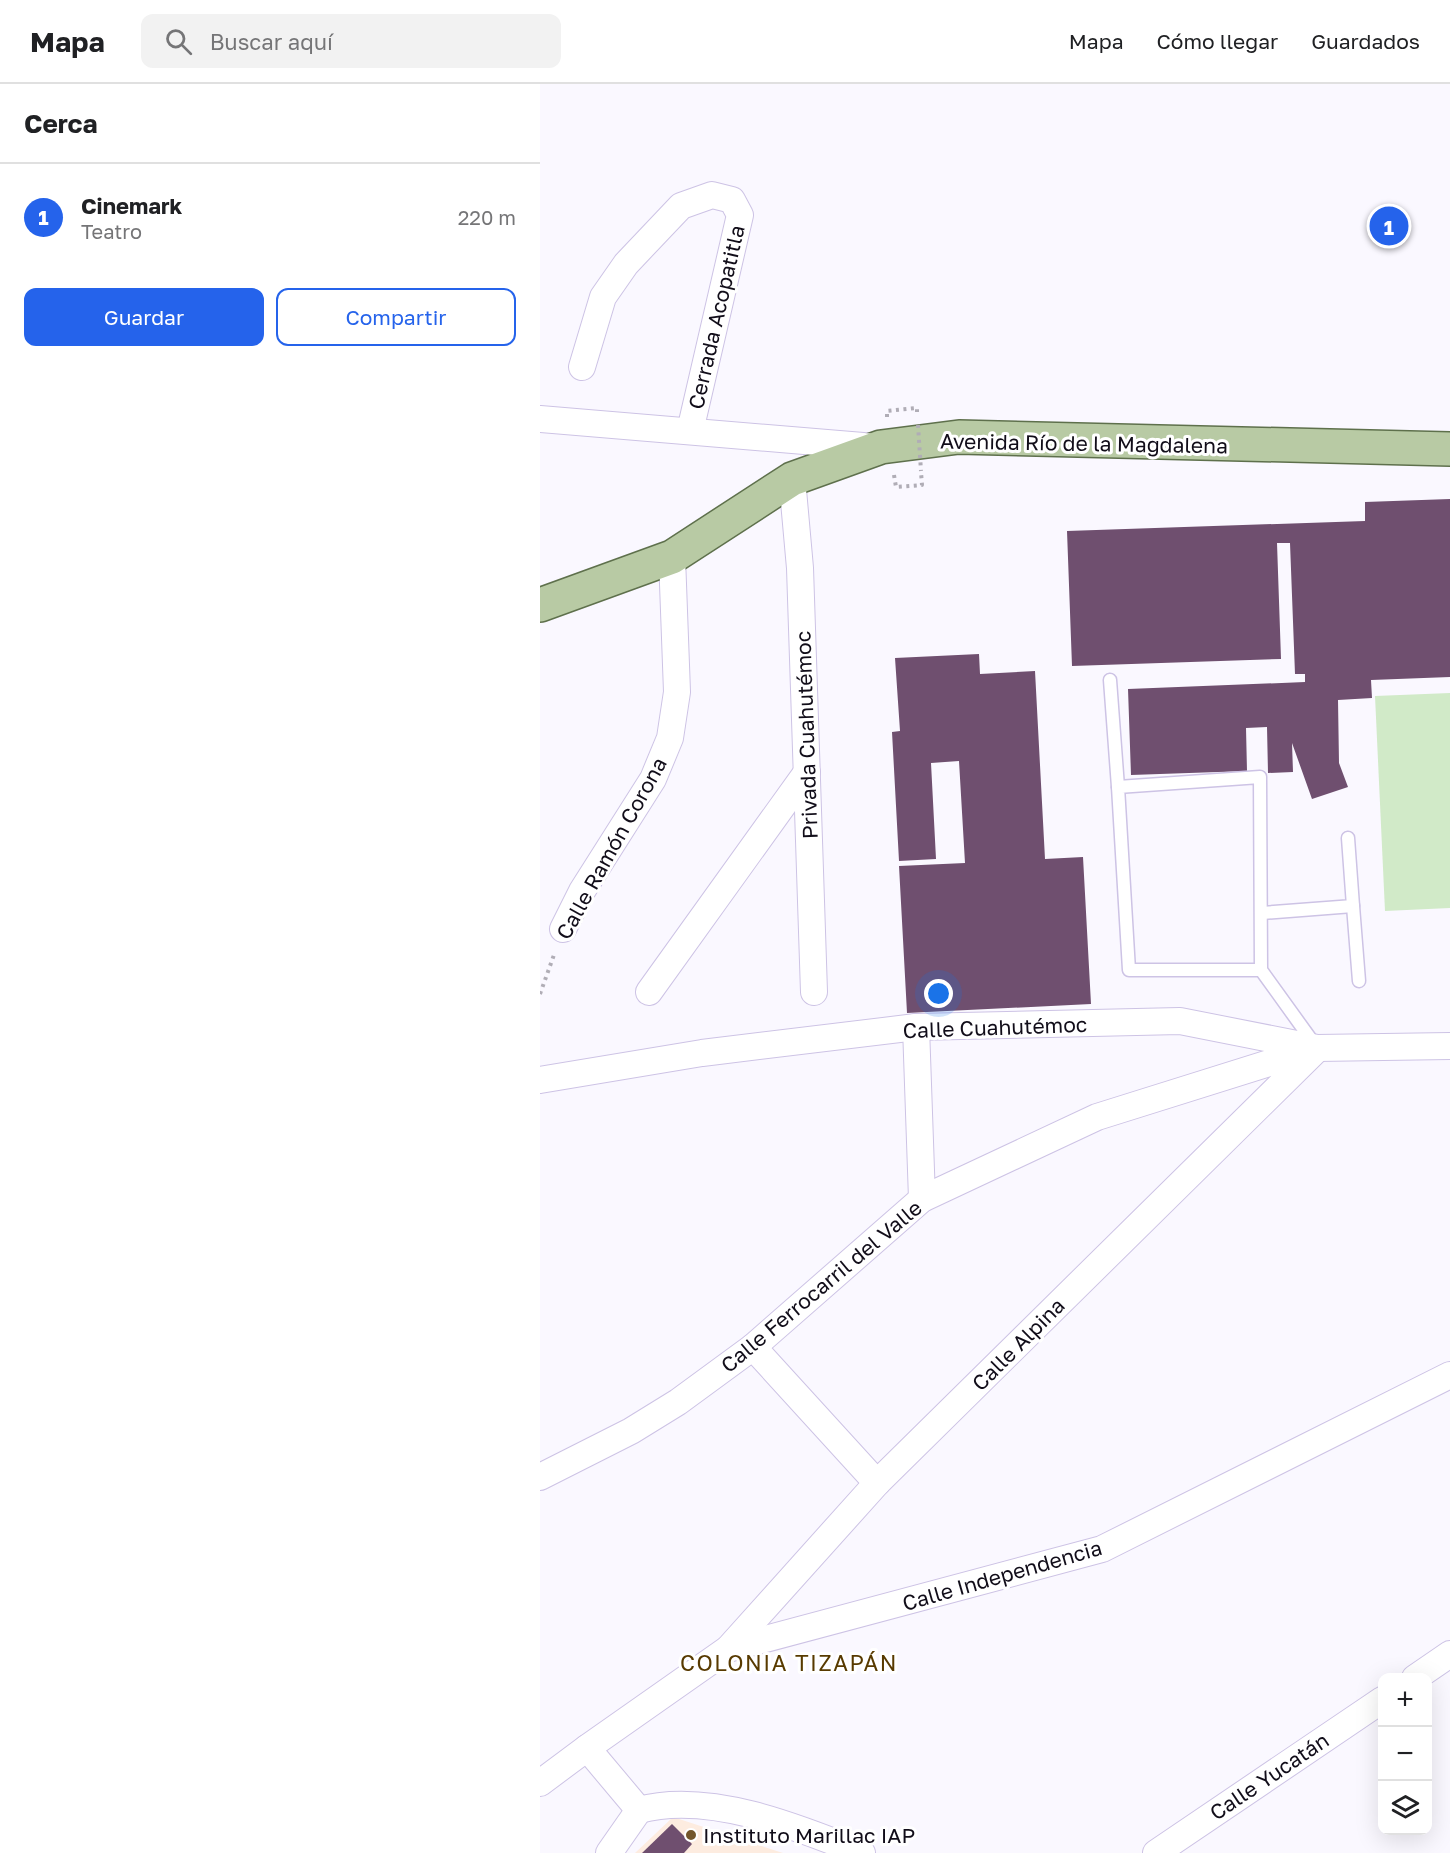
<!DOCTYPE html>
<html lang="es">
<meta charset="utf-8">
<style>
:root{--surface:#fff;--page:#f2f2f2;--text:#202124;--muted:#757577;--line:#e0e0e0;--accent:#2563eb}
body{margin:0;font-family:"Golos Text",sans-serif;background:var(--page);color:var(--text)}
.controls{position:absolute;right:18px;bottom:18px;display:grid;overflow:hidden;border-radius:12px;box-shadow:0 6px 24px #0002}
.controls button{width:54px;height:54px;display:grid;place-items:center;padding:0;border:0;border-bottom:2px solid var(--line);background:var(--surface);color:var(--text);font:30px sans-serif}
.you{position:absolute;left:399px;top:910px;width:21px;height:21px;margin:-15px;border:4px solid #fff;border-radius:50%;background:#1a73e8;box-shadow:0 0 0 9px #1a73e833}
.badge{display:grid;place-items:center;width:39px;height:39px;border-radius:50%;background:var(--accent);color:#fff;font-size:20px;font-weight:700}
.pin{position:absolute;translate:-50% -50%;border:3px solid #fff;box-shadow:0 2px 6px #0006}
.list{margin:0;padding:0;list-style:none}
h2{display:flex;justify-content:space-between;align-items:center;height:78px;margin:0;padding:0 24px;font-size:26px}
h2 small{font-size:20px;font-weight:400;color:var(--muted)}
.list li{display:grid;grid-template-columns:39px 1fr auto;gap:18px;align-items:center;box-sizing:border-box;height:108px;padding:0 24px;border-top:2px solid var(--line)}
.list b{display:block;font-size:22px;white-space:nowrap}
.list p{margin:0;font-size:20px;white-space:nowrap;color:var(--muted)}
.list em{font-size:20px;font-style:normal;color:var(--muted)}
.actions{display:flex;gap:12px;padding:18px 24px}
.actions a{flex:1;padding:14px 0;border:2px solid var(--accent);border-radius:12px;text-align:center;font-size:21px;color:var(--accent)}
.actions .main{background:var(--accent);color:#fff}
.icon{flex:none;width:33px;height:33px;fill:none;stroke:currentColor;stroke-width:2;stroke-linecap:round;stroke-linejoin:round}
.map{position:relative;flex:none;width:910px;height:1769px;overflow:hidden}
header{display:flex;align-items:center;gap:36px;box-sizing:border-box;height:84px;padding:0 30px;background:var(--surface);border-bottom:2px solid var(--line)}
header strong{font-size:28px}
nav{display:flex;gap:33px;margin-inline-start:auto;font-size:21px}
.search{width:420px;height:54px;background:var(--page);display:flex;align-items:center;gap:15px;box-sizing:border-box;padding:0 21px;border-radius:12px;color:var(--muted);font-size:22px}
main{display:flex}
aside{flex:1;background:var(--surface)}
.map>svg:first-child{display:block}
.education{fill:#fdece0}
.green{fill:#d1eac8}
.building{fill:#6f4f6f}
.lines{fill:none;stroke-linecap:round;stroke-linejoin:round}
.lane-casing{stroke:#cdc3e5;stroke-width:15}
.street-casing{stroke:#cdc3e5;stroke-width:28}
.primary-casing{stroke:#5e704c;stroke-width:36}
.path{stroke:#b0adb6;stroke-width:4;stroke-dasharray:3 4.5;stroke-linecap:butt}
.lane{stroke:#fff;stroke-width:12}
.street{stroke:#fff;stroke-width:26}
.primary{stroke:#b8caa4;stroke-width:33}
.path-bridge{stroke:#b0adb6;stroke-width:4;stroke-dasharray:3 4.5;stroke-linecap:butt}
.poi-dot{fill:#73562a;stroke:#fff;stroke-width:2}
.labels{text-anchor:middle;dominant-baseline:central;stroke-width:6;stroke-linejoin:round;paint-order:stroke}
.street-label{font-size:21px;fill:#110d19;stroke:#fff}
.poi-label{font-size:21px;fill:#110d19;stroke:#fff;text-anchor:start}
.neighbourhood-label{font-size:22px;letter-spacing:1.5px;fill:#583a00;stroke:#fff}
</style>
<header>
<strong>Mapa</strong>
<div class="search"><svg class="icon" aria-label="search" viewBox="0 0 24 24"><circle cx="10" cy="10" r="6"/><path d="M15 15l6 6"/></svg>Buscar aquí</div>
<nav><a>Mapa</a><a>Cómo llegar</a><a>Guardados</a></nav>
</header>
<main>
<aside>
<h2>Cerca<small></small></h2>
<ul class="list">
<li><span class="badge">1</span><div><b>Cinemark</b><p>Teatro</p></div><em>220 m</em></li>
</ul>
<div class="actions"><a class="main">Guardar</a><a>Compartir</a></div>
</aside>
<div class="map">
<svg width="910" height="1769" viewBox="0 0 910 1769">
<rect width="100%" height="100%" fill="#faf8ff"/>
<polygon class="education" points="133,1733 243,1769 95,1769"/>
<polygon class="green" points="910,609 910,824 845,827 835,612"/>
<g class="building">
<polygon points="910,415 910,593 831,596 832,614 798,616 799,679 808,703 772,715 752,659 753,688 728,689 727,643 706,644 707,687 591,691 588,605 765,598 765,590 755,590 750,459 737,459 741,575 532,582 527,447 825,437 825,418"/>
<polygon points="439,570 440,590 495,587 505,775 543,773 551,920 367,929 359,782 425,779 419,677 391,679 396,775 359,777 352,648 360,647 355,574"/>
<polygon points="132,1740 152,1760 144,1769 102,1769"/>
</g>
<g class="lines">
<g class="lane-casing">
<g id="lane">
<polyline points="570,596 578,703"/>
<polyline points="813,822 819,897"/>
<polyline points="722,829 813,822 808,754"/>
<polyline points="721,886 589,886 578,703 720,693 721,886 775,961"/>
</g>
</g>
<g class="street-casing">
<g id="street">
<polyline points="42,283 63,213 86,180 141,122 172,111 192,116 200,131 150,347"/>
<polyline points="0,335 335,363"/>
<polyline points="252,395 260,484 274,908"/>
<polyline points="23,845 42,807 113,695 130,654 137,608 132,473"/>
<polyline points="109,908 267,688"/>
<polyline points="376,943 382,1115"/>
<polyline points="0,996 162,969 376,943 640,937 777,964 910,962"/>
<polyline points="213,1263 337,1399"/>
<polyline points="0,1393 91,1347 138,1318 213,1263 382,1115 557,1033 774,965"/>
<polyline points="188,1565 337,1399 775,967"/>
<polyline points="875,1594 910,1570"/>
<polyline points="47,1664 99,1726"/>
<polyline points="0,1699 47,1664 188,1565 562,1465 910,1291"/>
<path d="M 99,1726 C 168,1707 258,1743 322,1769"/>
<polyline points="69,1769 99,1726"/>
<polyline points="616,1769 842,1616"/>
</g>
</g>
<g class="primary-casing">
<polyline id="primary" points="0,521 132,473 252,395 341,363 419,353 910,365"/>
</g>
<g class="path">
<polyline points="347,333 347,327 377,324 377,328"/>
<polyline points="354,391 356,403 382,401 381,388"/>
<polyline points="0,910 15,868"/>
</g>
<use href="#lane" class="lane"/>
<use href="#street" class="street"/>
<use href="#primary" class="primary"/>
<polyline class="path-bridge" points="378,341 381,387"/>
</g>
<circle class="poi-dot" cx="151" cy="1751" r="6"/>
<g class="labels">
<g class="street-label">
<text transform="translate(176 233) rotate(-77)">Cerrada Acopatitla</text>
<text transform="translate(544 359) rotate(1)">Avenida Río de la Magdalena</text>
<text transform="translate(266 651) rotate(-92)">Privada Cuahutémoc</text>
<text transform="translate(71 764) rotate(-61)">Calle Ramón Corona</text>
<text transform="translate(455 943) rotate(-2)">Calle Cuahutémoc</text>
<text transform="translate(281 1202) rotate(-40)">Calle Ferrocarril del Valle</text>
<text transform="translate(478 1260) rotate(-45)">Calle Alpina</text>
<text transform="translate(462 1491) rotate(-16)">Calle Independencia</text>
<text transform="translate(729 1692) rotate(-34)">Calle Yucatán</text>
</g>
<g class="poi-label">
<text x="163" y="1751">Instituto Marillac IAP</text>
</g>
<g class="neighbourhood-label">
<text x="249" y="1578">COLONIA TIZAPÁN</text>
</g>
</g>
</svg>
<div class="controls">
<button>+</button>
<button>−</button>
<button><svg class="icon" aria-label="layers" viewBox="0 0 24 24"><path d="M12 4l9 5-9 5-9-5zM3 14l9 5 9-5"/></svg></button>
</div>
<div class="you"></div>
<div class="pin badge" style="left:849px;top:142px">1</div>
</div>
</main>
